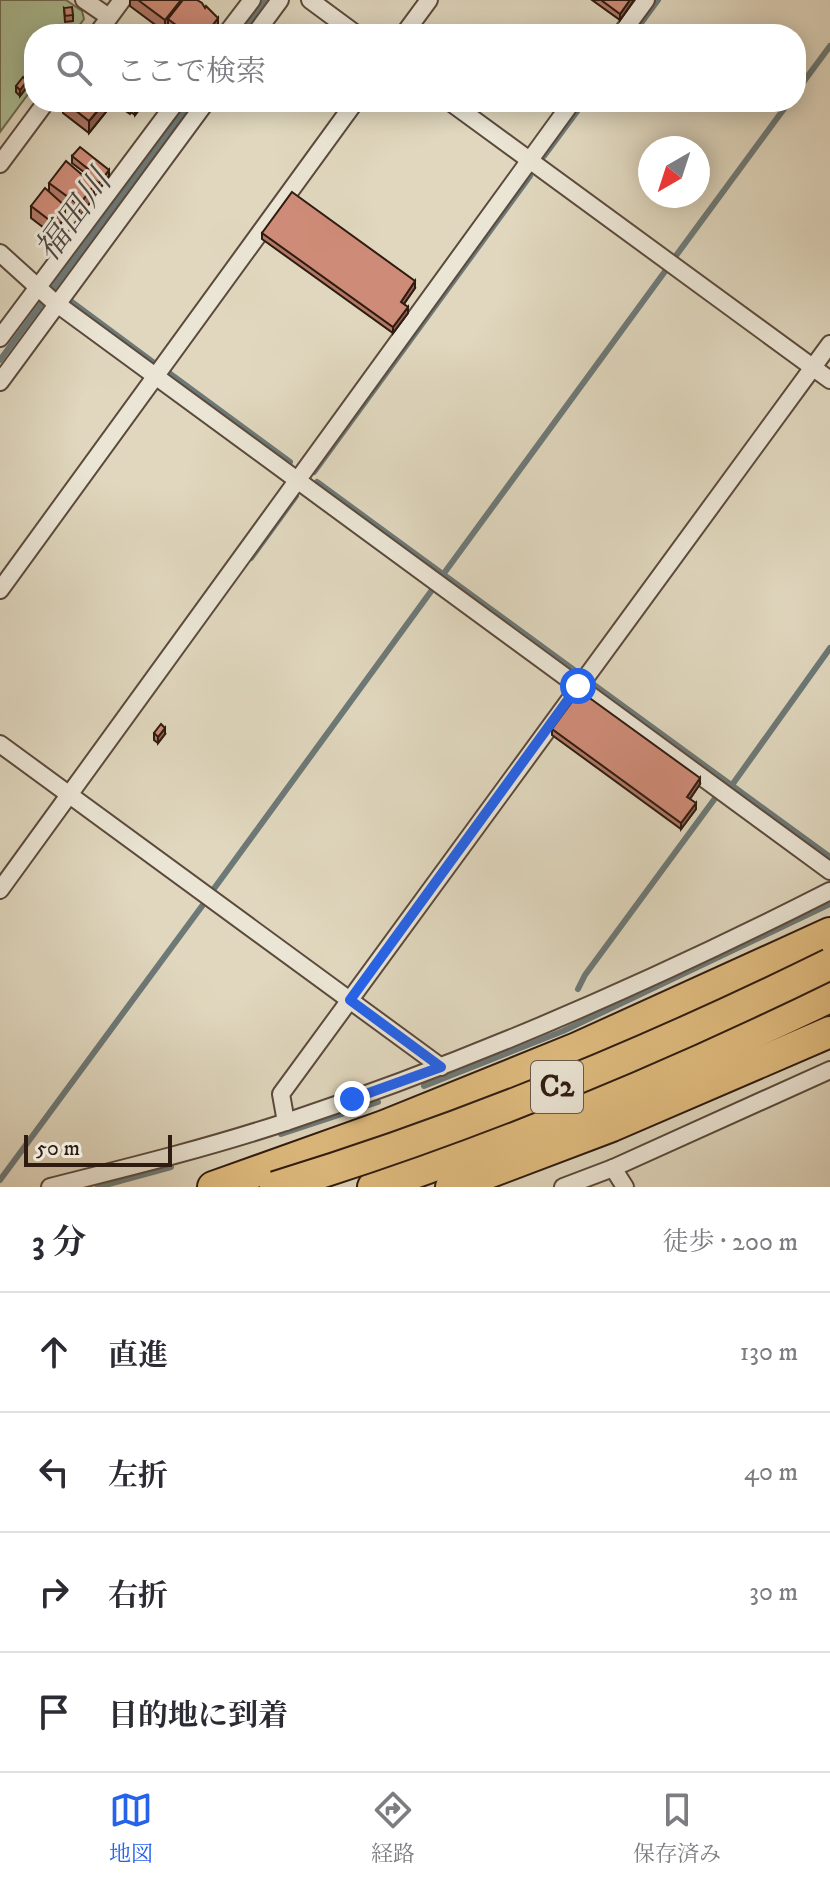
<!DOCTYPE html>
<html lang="ja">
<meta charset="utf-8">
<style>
:root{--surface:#fff;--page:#f7f7f7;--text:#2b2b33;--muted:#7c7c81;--line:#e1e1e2;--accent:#2563eb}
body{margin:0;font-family:"IM FELL DW Pica","Noto Serif JP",serif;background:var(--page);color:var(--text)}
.compass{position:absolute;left:638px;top:136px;width:72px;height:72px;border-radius:50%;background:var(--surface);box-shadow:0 4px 20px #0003;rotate:219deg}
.scale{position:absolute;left:24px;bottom:20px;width:148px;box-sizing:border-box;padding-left:8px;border:4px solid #2f1b10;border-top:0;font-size:22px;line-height:28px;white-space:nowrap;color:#2f1b10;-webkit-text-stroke:6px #ebe5d5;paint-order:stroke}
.stop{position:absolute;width:24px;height:24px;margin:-18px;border:6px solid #2563eb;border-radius:50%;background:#fff}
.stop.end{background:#2563eb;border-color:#fff;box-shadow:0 2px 8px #0008}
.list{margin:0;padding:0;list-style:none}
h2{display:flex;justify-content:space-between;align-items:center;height:104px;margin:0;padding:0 32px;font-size:34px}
h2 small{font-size:26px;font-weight:400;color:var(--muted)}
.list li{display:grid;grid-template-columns:52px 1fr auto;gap:24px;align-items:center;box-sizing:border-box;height:120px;padding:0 32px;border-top:2px solid var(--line)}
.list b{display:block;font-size:30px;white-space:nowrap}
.list em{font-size:26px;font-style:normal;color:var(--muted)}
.icon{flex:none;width:44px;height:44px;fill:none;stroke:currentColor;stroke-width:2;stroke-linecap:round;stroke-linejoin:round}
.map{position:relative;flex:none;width:830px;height:1187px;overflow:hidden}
.search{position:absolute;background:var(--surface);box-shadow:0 4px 20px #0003;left:24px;right:24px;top:24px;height:88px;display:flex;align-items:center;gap:20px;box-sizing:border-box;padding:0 28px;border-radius:32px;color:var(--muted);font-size:30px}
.sheet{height:584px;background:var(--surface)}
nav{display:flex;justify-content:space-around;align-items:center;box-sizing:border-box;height:112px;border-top:2px solid var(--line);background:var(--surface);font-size:22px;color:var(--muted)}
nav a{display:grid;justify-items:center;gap:4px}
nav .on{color:var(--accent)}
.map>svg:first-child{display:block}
.green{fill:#adbf96;stroke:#6e6d53;stroke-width:2}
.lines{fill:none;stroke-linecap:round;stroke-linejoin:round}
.stream{stroke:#6d7977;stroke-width:6}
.minor-casing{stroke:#5b4a3c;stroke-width:20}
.motorway-casing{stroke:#2f1b10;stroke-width:34}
.minor{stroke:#ebe5d5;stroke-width:16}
.motorway{stroke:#e0bc7f;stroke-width:30}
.motorway-bridge-casing{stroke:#2f1b10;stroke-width:34;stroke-linecap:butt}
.motorway-bridge{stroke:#e0bc7f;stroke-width:30}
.wall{fill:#b17866;stroke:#2f1b10;stroke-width:2}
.shaded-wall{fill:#906153;stroke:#2f1b10;stroke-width:2}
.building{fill:#ce8b77;stroke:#2f1b10;stroke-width:2}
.route{stroke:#2563eb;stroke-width:10}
.labels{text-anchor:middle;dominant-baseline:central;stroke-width:6;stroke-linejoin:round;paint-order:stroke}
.shield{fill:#ebe5d5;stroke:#67584b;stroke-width:2}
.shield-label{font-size:30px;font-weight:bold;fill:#2f1b10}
.water-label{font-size:34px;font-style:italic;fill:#4e4a43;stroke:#ebe5d5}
</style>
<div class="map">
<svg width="830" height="1187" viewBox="0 0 830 1187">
<rect width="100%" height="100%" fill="#e0d7be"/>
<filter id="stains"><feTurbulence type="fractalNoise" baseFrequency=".0025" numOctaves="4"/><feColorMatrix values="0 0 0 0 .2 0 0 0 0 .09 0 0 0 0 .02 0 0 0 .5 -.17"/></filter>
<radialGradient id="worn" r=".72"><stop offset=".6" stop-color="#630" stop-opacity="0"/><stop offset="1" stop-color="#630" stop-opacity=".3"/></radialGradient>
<polygon class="green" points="0,0 66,0 82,11 84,19 73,34 34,34 34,86 0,132"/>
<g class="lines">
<g class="stream">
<polyline points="241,34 266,0"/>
<polyline points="633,34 658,0"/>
<polyline points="796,92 830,46"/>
<polyline points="544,156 584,102"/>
<polyline points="675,257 789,102"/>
<polyline points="69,300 154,363"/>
<polyline points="0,360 191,102"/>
<polyline points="169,373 290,462"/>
<polyline points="314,472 530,176"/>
<polyline points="317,482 578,673"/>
<polyline points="251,558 296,496"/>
<polyline points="442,576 666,270"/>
<polyline points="590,682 830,857"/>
<polyline points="732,785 830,648"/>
<polyline points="213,890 432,590"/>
<polyline points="578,989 585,975 716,797"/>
<polyline points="424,1086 563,1031 830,904"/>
<polyline points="281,1134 378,1102"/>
<polyline points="0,1180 205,902"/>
<polyline points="98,1187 171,1167"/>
</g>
<g class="minor-casing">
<g id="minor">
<polyline points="84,0 109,17"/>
<polyline points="310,0 356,34"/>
<polyline points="97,34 122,0"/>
<polyline points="226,34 252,0"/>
<polyline points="255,34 280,0"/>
<polyline points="404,34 429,0"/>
<polyline points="621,34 646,0"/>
<polyline points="450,102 830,380"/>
<polyline points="0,164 46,102"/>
<polyline points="0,253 53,301 830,871"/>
<polyline points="0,338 176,102"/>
<polyline points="0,382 206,102"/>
<polyline points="0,590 355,102"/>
<polyline points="0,744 441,1067"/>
<polyline points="0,890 572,102"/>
<polyline points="286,1122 281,1094 830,344"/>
<polyline points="613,1168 625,1187"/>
<path d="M 50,1187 C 130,1167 211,1147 289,1121 C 476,1059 655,980 830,891"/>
<polyline points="563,1187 613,1168 830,1070"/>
</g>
</g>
<g class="motorway-casing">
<g id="motorway">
<polyline points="213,1187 384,1126 577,1048 830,933"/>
<path d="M 373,1187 C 529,1135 681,1068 830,997"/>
<polyline points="451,1187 612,1126 830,1032"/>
</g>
</g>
<use href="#minor" class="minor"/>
<use href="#motorway" class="motorway"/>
<g class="motorway-bridge-casing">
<path id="motorway-bridge" d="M 275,1187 C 466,1129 651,1052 830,964"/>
</g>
<use href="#motorway-bridge" class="motorway-bridge"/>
</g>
<g class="wall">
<polygon points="130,0 182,0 218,31 216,34 173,34 168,31 168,28 165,32 130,6"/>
<polygon points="592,0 634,0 620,20"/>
<polygon points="64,8 73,15 73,21 65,22"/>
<polygon points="16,86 27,87 20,96 16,92"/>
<polygon points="63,102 106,102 106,112 89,133 63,113"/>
<polygon points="113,102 145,102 135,115 131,112 130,114"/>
<polygon points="72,156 109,176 99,189 94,186 94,197 79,218 65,207 65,218 52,234 31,218 31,206 49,193 49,183 85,178 85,173 72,163"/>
<polygon points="262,233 415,288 404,304 408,313 393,333 262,239"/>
<polygon points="552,729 700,784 690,799 696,809 681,829 552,735"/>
<polygon points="154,733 165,734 158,743 154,740"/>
</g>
<g class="shaded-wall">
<polygon points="181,0 182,0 168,19 168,28 165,32 165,20"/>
<polygon points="630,0 634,0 620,20 620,14"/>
<polygon points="218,18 218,31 216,34 206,34"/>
<polygon points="27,81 27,87 20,96 20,90"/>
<polygon points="105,102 106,102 106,112 89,133 89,121"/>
<polygon points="136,102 145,102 135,115 135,103"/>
<polygon points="109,170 109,176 99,189 99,183"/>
<polygon points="94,185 94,197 79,218 79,205"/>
<polygon points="65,206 65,218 52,234 52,222"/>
<polygon points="415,281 415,288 401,308 401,302"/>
<polygon points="408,307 408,313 393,333 393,327"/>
<polygon points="165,728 165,734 158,743 158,737"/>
<polygon points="700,778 700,784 687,803 687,797"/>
<polygon points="696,803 696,809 681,829 681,823"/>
</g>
<g class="building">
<polygon points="138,0 181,0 165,20"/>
<polygon points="183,0 197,0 202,3 205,8 206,6 218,18 206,34 188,34 168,19"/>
<polygon points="601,0 630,0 620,14"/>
<polygon points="72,7 73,15 65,16 64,8"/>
<polygon points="23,77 27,81 20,90 16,86"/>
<polygon points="65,102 105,102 89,121"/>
<polygon points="80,147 109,170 99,183 85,173 88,169 72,156"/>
<polygon points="66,161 94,185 79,205 49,183"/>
<polygon points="45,188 65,206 52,222 31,206"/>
<polygon points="292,192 415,281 401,302 408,307 393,327 262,233"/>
<polygon points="580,691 700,778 687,797 696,803 681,823 552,729"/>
<polygon points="161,724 165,728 158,737 154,733"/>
</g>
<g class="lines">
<polyline class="route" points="352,1099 441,1067 350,1000 578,686"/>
</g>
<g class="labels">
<rect class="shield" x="531" y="1061" width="52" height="52" rx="6"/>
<g class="shield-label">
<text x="557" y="1087">C2</text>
</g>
<g class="water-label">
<text transform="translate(74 216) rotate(-54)">福田川</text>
</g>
</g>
<rect width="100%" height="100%" filter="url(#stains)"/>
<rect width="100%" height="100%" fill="url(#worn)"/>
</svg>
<svg class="compass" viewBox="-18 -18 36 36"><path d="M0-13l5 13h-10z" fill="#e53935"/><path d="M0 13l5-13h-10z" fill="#7c7c81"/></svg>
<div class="scale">50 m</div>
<div class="stop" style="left:578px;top:686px"></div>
<div class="stop end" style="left:352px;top:1099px"></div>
<div class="search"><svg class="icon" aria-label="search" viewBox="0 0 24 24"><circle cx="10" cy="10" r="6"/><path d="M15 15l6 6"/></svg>ここで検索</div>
</div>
<section class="sheet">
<h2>3 分<small>徒歩 · 200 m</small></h2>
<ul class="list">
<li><svg class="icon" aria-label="ahead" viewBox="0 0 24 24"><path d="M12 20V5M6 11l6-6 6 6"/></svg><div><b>直進</b></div><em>130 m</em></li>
<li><svg class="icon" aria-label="left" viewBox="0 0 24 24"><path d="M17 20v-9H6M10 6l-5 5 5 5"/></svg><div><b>左折</b></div><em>40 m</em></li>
<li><svg class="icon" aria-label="right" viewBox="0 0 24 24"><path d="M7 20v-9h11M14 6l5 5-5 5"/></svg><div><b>右折</b></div><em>30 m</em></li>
<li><svg class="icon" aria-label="arrive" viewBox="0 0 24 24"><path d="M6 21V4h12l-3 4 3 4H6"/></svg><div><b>目的地に到着</b></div></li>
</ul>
</section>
<nav>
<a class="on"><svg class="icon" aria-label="map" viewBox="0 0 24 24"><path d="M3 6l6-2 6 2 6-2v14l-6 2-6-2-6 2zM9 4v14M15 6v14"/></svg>地図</a>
<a><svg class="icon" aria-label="directions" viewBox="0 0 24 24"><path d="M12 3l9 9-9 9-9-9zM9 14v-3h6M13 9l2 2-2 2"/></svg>経路</a>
<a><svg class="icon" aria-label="saved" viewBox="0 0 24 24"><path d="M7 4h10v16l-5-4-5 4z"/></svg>保存済み</a>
</nav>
